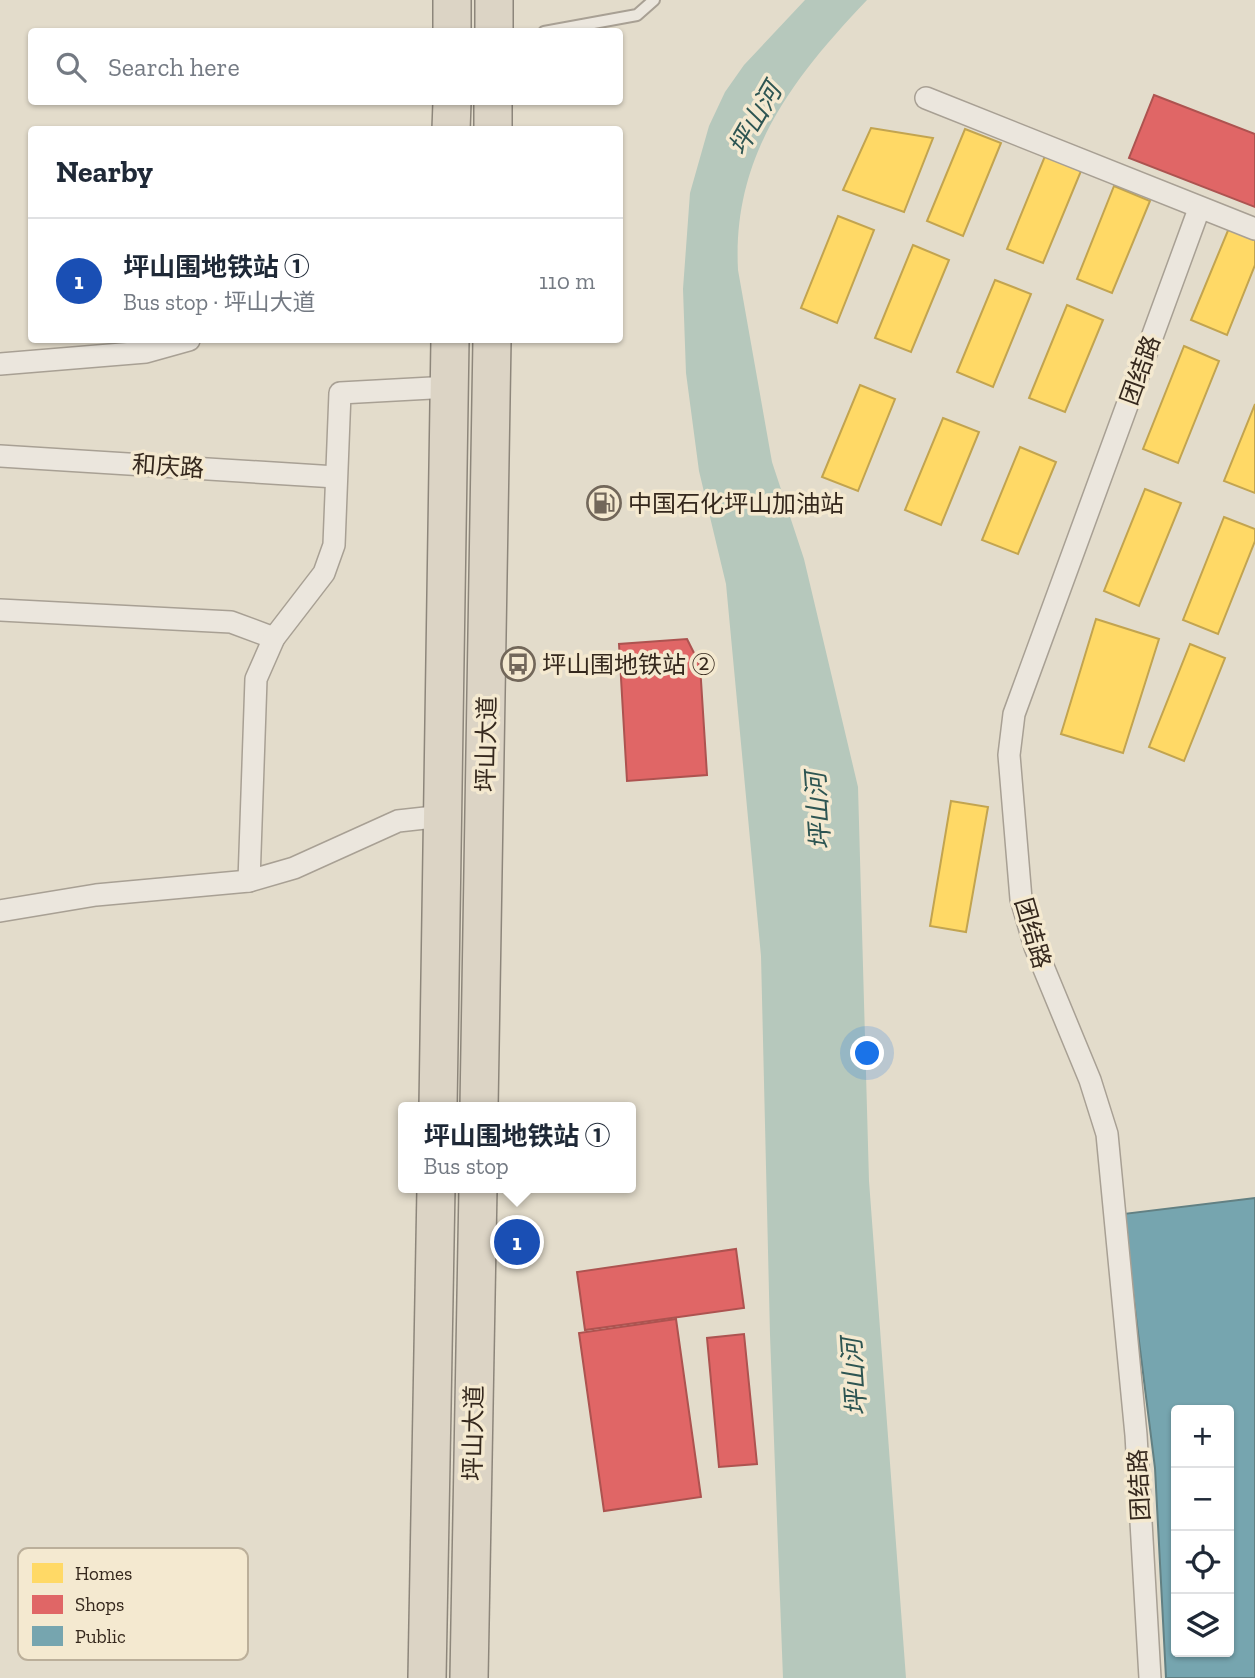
<!DOCTYPE html>
<meta charset="utf-8">
<style>
:root{--surface:#fff;--page:#f2f2f3;--text:#1f2937;--muted:#747a83;--line:#e0e1e3;--accent:#72675a}
body{margin:0;font-family:"Zilla Slab","Noto Sans SC",serif;background:var(--page);color:var(--text)}
.controls{position:absolute;right:21px;bottom:21px;display:grid;overflow:hidden;border-radius:7px;box-shadow:0 2px 5px #0004}
.controls button{width:63px;height:63px;display:grid;place-items:center;padding:0;border:0;border-bottom:2px solid var(--line);background:var(--surface);color:var(--text);font:35px sans-serif}
.you{position:absolute;left:868px;top:1054px;width:24px;height:24px;margin:-18px;border:5px solid #fff;border-radius:50%;background:#1a73e8;box-shadow:0 0 0 10px #1a73e833}
.badge{display:grid;place-items:center;width:46px;height:46px;border-radius:50%;background:var(--accent);color:#fff;font-size:23px;font-weight:700}
.pin{position:absolute;translate:-50% -50%;border:4px solid #fff;box-shadow:0 2px 7px #0006}
.popup{position:absolute;left:398px;top:1102px;width:238px;height:91px;box-sizing:border-box;display:grid;place-content:center;border-radius:7px;background:var(--surface);filter:drop-shadow(0 2px 5px #0005);font-size:23px;white-space:nowrap;color:var(--muted)}
.popup b{font-size:26px;color:var(--text)}
.popup::after{content:'';position:absolute;left:50%;top:100%;margin-left:-14px;border:14px solid transparent;border-top-color:var(--surface)}
.list{margin:0;padding:0;list-style:none}
h2{display:flex;justify-content:space-between;align-items:center;height:91px;margin:0;padding:0 28px;font-size:30px}
h2 small{font-size:23px;font-weight:400;color:var(--muted)}
.list li{display:grid;grid-template-columns:46px 1fr auto;gap:21px;align-items:center;box-sizing:border-box;height:126px;padding:0 28px;border-top:2px solid var(--line)}
.list b{display:block;font-size:26px;white-space:nowrap}
.list p{margin:0;font-size:23px;white-space:nowrap;color:var(--muted)}
.list em{font-size:23px;font-style:normal;color:var(--muted)}
.icon{flex:none;width:38px;height:38px;fill:none;stroke:currentColor;stroke-width:2;stroke-linecap:round;stroke-linejoin:round}
.map{position:relative;flex:none;width:1255px;height:1678px;overflow:hidden}
.search{position:absolute;background:var(--surface);box-shadow:0 2px 5px #0004;left:28px;top:28px;width:595px;height:77px;display:flex;align-items:center;gap:18px;box-sizing:border-box;padding:0 24px;border-radius:7px;color:var(--muted);font-size:26px}
.panel{position:absolute;background:var(--surface);box-shadow:0 2px 5px #0004;left:28px;top:126px;width:595px;height:217px;border-radius:7px}
.map>svg:first-child{display:block}
.water{fill:#b6c8bc}
.homes{fill:#ffd966;stroke:#c2a450;stroke-width:2}
.shops{fill:#e06666;stroke:#ad5350;stroke-width:2}
.public{fill:#76a5af;stroke:#628083;stroke-width:2;fill-rule:evenodd}
.lines{fill:none;stroke-linecap:round;stroke-linejoin:round}
.service-casing{stroke:#a8a094;stroke-width:14}
.minor-casing{stroke:#a8a094;stroke-width:24}
.trunk-casing{stroke:#8d867b;stroke-width:40}
.service{stroke:#ebe6dd;stroke-width:10}
.minor{stroke:#ebe6dd;stroke-width:21}
.trunk{stroke:#dcd4c5;stroke-width:37}
.labels{text-anchor:middle;dominant-baseline:central;stroke-width:7;stroke-linejoin:round;paint-order:stroke}
.street-label{font-size:24px;fill:#35281d;stroke:#f4e9d0}
.poi-label{font-size:24px;fill:#35281d;stroke:#f4e9d0;text-anchor:start}
.water-label{font-size:26px;font-style:italic;fill:#2d5552;stroke:#f4e9d0}
.key{fill:#f4e9d0;stroke:#bbaf9a;stroke-width:2}
.key-label{font-size:19px;fill:#35281d}
</style>
<div class="map">
<svg width="1255" height="1678" viewBox="0 0 1255 1678">
<rect width="100%" height="100%" fill="#e3dccb"/>
<path class="water" d="M 805,0 L 867,0 C 792,79 732,156 738,270 L 772,462 L 804,559 L 858,787 L 869,1181 L 906,1678 L 783,1678 L 770,1335 L 761,956 L 726,584 L 699,471 L 686,373 L 683,289 L 690,193 L 709,126 L 725,92 L 744,65 Z"/>
<g class="homes">
<polygon points="871,128 933,138 904,212 843,190"/>
<polygon points="965,129 1001,143 963,236 927,221"/>
<polygon points="1045,156 1081,171 1043,263 1007,249"/>
<polygon points="1114,186 1150,201 1112,293 1077,279"/>
<polygon points="838,216 874,230 837,323 801,308"/>
<polygon points="1229,228 1255,238 1255,265 1227,335 1191,320"/>
<polygon points="913,245 949,260 911,352 875,338"/>
<polygon points="995,280 1031,294 993,387 957,372"/>
<polygon points="1067,305 1103,320 1065,412 1029,398"/>
<polygon points="1184,346 1219,361 1178,463 1143,449"/>
<polygon points="860,385 895,399 858,491 822,477"/>
<polygon points="1255,404 1255,493 1224,481"/>
<polygon points="943,418 979,432 941,525 905,510"/>
<polygon points="1020,447 1056,462 1018,554 982,540"/>
<polygon points="1145,489 1181,503 1139,606 1104,591"/>
<polygon points="1224,517 1255,529 1255,541 1218,634 1183,620"/>
<polygon points="1096,619 1159,639 1123,753 1061,734"/>
<polygon points="1190,644 1225,658 1184,761 1149,747"/>
<polygon points="951,801 988,807 966,932 930,926"/>
</g>
<g class="shops">
<polygon points="1154,95 1255,134 1255,207 1129,158"/>
<polygon points="687,639 700,665 707,775 627,781 619,644"/>
<polygon points="736,1249 744,1308 585,1330 577,1272"/>
<polygon points="676,1319 701,1497 604,1511 579,1333"/>
<polygon points="744,1334 757,1464 719,1467 707,1338"/>
</g>
<path class="public" d="M 1255,1198 L 1255,1678 L 1166,1678 L 1155,1468 L 1123,1214 ZM 1176,1410 L 1229,1410 L 1229,1652 L 1176,1652 Z"/>
<g class="lines">
<g class="service-casing">
<polyline id="service" points="544,32 637,15 654,0"/>
</g>
<g class="minor-casing">
<g id="minor">
<polyline points="926,98 1255,229"/>
<polyline points="0,364 146,352 189,340"/>
<polyline points="0,456 336,477"/>
<polyline points="0,610 231,622 274,638"/>
<polyline points="249,881 256,679 274,638 324,573 334,545 340,393 450,387"/>
<polyline points="0,911 96,895 249,881 294,868 398,821 443,816"/>
<polyline points="1150,1678 1136,1435 1107,1134 1090,1080 1035,947 1021,899 1009,755 1014,714 1199,209"/>
</g>
</g>
<g class="trunk-casing">
<g id="trunk">
<polyline points="452,32 452,0"/>
<polyline points="494,32 494,0"/>
<polyline points="451,130 452,102"/>
<polyline points="493,130 493,102"/>
<polyline points="438,1107 450,340"/>
<polyline points="479,1107 492,340"/>
<polyline points="427,1678 436,1188"/>
<polyline points="469,1678 478,1188"/>
</g>
</g>
<use href="#service" class="service"/>
<use href="#minor" class="minor"/>
<use href="#trunk" class="trunk"/>
</g>
<defs>
<g id="fuel-ring" transform="scale(1.75)"><circle r="9.5" fill="#f4e9d0" stroke="#72675a" stroke-width="1.5"/><path d="M-5.5-6h7V0h2V4h1.3V-2.5L3-4.5l.8-.8L6-3V5H2.5V1h-1V6h-7ZM-4.2-4.7v3.2H.2V-4.7Z" fill="#72675a"/></g>
<g id="bus-ring" transform="scale(1.75)"><circle r="9.5" fill="#f4e9d0" stroke="#72675a" stroke-width="1.5"/><path d="M-5-6H5V4H4V6H2V4H-2V6H-4V4H-5ZM-3.5-4V0h7V-4ZM-3.5 1.2v1.5H-2V1.2ZM2 1.2v1.5H3.5V1.2Z" fill="#72675a"/></g>
</defs>
<g fill-rule="evenodd">
<use href="#fuel-ring" x="604" y="503"/>
<use href="#bus-ring" x="518" y="664"/>
</g>
<g class="labels">
<g class="street-label">
<text transform="translate(1140 370) rotate(-70)">团结路</text>
<text transform="translate(168 466) rotate(4)">和庆路</text>
<text transform="translate(486 744) rotate(-89)">坪山大道</text>
<text transform="translate(1033 933) rotate(74)">团结路</text>
<text transform="translate(473 1433) rotate(-89)">坪山大道</text>
<text transform="translate(1139 1485) rotate(-93)">团结路</text>
</g>
<g class="poi-label">
<text x="628" y="503">中国石化坪山加油站</text>
<text x="542" y="664">坪山围地铁站 ②</text>
</g>
<g class="water-label">
<text transform="translate(755 119) rotate(-60)">坪山河</text>
<text transform="translate(818 811) rotate(-94)">坪山河</text>
<text transform="translate(854 1377) rotate(-94)">坪山河</text>
</g>
</g>
<rect x="18" y="1548" width="230" height="112" rx="10" class="key"/>
<rect x="32" y="1563" width="31" height="20" fill="#ffd966"/>
<rect x="32" y="1595" width="31" height="19" fill="#e06666"/>
<rect x="32" y="1626" width="31" height="20" fill="#76a5af"/>
<g class="key-label">
<text x="75" y="1580">Homes</text>
<text x="75" y="1611">Shops</text>
<text x="75" y="1643">Public</text>
</g>
</svg>
<div class="controls">
<button>+</button>
<button>−</button>
<button><svg class="icon" aria-label="locate" viewBox="0 0 24 24"><circle cx="12" cy="12" r="6"/><path d="M12 2v4M12 18v4M2 12h4M18 12h4"/></svg></button>
<button><svg class="icon" aria-label="layers" viewBox="0 0 24 24"><path d="M12 4l9 5-9 5-9-5zM3 14l9 5 9-5"/></svg></button>
</div>
<div class="you"></div>
<div class="pin badge" style="left:517px;top:1242px;background:#1a4fb4">1</div>
<div class="popup"><b>坪山围地铁站 ①</b>Bus stop</div>
<div class="search"><svg class="icon" aria-label="search" viewBox="0 0 24 24"><circle cx="10" cy="10" r="6"/><path d="M15 15l6 6"/></svg>Search here</div>
<section class="panel">
<h2>Nearby<small></small></h2>
<ul class="list">
<li><span class="badge" style="background:#1a4fb4">1</span><div><b>坪山围地铁站 ①</b><p>Bus stop · 坪山大道</p></div><em>110 m</em></li>
</ul>
</section>
</div>
